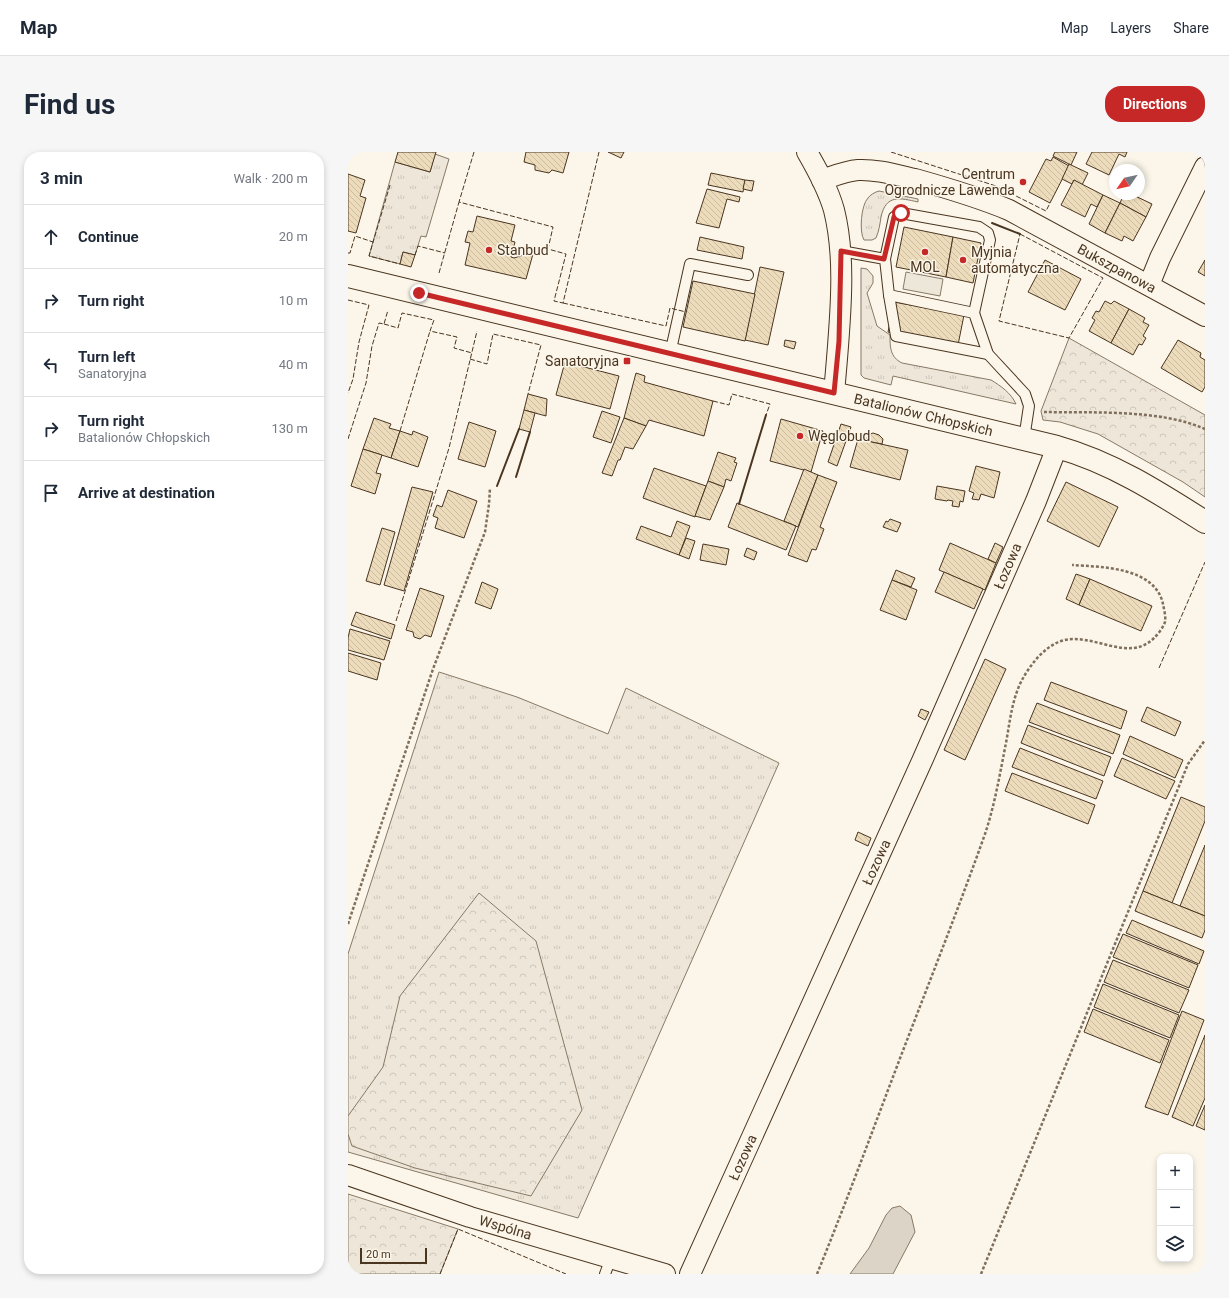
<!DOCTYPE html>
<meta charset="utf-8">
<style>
:root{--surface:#fff;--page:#f6f6f7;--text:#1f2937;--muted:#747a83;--line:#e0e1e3;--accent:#c62828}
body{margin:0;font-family:Roboto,sans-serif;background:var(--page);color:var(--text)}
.controls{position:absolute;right:12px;bottom:12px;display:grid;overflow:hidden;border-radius:8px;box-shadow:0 2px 6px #0003}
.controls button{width:36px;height:36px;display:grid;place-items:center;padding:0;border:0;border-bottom:1px solid var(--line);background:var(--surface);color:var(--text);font:20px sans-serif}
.compass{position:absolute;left:761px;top:12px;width:36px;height:36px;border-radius:50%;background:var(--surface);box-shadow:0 2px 6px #0003;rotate:236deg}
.scale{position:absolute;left:12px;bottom:10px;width:67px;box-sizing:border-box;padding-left:4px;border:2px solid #4a3520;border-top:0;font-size:11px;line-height:14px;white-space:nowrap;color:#4a3520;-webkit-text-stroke:3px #fbf6e9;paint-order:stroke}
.stop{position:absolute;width:12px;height:12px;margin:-9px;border:3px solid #c62828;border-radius:50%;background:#fff}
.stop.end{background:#c62828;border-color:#fff;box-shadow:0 1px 4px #0008}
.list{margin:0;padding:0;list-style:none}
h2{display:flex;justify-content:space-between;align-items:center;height:52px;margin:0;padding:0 16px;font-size:17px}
h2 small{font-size:13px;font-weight:400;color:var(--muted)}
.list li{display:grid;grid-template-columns:26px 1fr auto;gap:12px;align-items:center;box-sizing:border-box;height:64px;padding:0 16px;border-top:1px solid var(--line)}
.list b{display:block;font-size:15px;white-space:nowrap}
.list p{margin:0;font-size:13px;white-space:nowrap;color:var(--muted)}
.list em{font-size:13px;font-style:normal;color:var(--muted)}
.icon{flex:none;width:22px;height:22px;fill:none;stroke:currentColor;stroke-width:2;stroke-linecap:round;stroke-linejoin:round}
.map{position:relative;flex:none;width:857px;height:1122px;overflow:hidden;border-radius:16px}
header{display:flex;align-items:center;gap:24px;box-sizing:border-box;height:56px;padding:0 20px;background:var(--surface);border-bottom:1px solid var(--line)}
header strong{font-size:19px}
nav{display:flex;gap:22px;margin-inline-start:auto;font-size:14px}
.intro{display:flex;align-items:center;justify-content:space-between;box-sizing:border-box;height:96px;padding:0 24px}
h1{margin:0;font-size:28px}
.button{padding:10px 18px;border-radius:16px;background:var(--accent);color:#fff;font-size:14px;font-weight:700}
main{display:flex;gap:24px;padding:0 24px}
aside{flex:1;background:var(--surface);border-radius:16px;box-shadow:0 2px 6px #0003}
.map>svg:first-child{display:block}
.grass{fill:url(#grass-tufts);stroke:#887966}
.forest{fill:url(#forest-crowns);stroke:#887966}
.parking{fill:#ede7d9;stroke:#887966}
.water{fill:#dcd4c6;stroke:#887966}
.building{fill:url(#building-back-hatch);stroke:#4a3520}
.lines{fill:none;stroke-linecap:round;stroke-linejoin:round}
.service-casing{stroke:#4a3520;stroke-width:12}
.minor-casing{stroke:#4a3520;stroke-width:22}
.tertiary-casing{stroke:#4a3520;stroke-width:24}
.path{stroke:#7f6f5c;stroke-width:2.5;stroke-dasharray:3 2;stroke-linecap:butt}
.service{stroke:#fbf6e9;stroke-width:10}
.minor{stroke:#fbf6e9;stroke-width:20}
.tertiary{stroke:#fbf6e9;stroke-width:22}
.fence{stroke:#4a3520;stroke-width:1;stroke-dasharray:5 2;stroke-linecap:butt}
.wall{stroke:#4a3520;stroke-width:2}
.route{stroke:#c62828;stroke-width:5}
.poi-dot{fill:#c62828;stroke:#fbf6e9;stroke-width:1.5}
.labels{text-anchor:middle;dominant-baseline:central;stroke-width:3;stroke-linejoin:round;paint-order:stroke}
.poi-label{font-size:14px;fill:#4a3520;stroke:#fbf6e9;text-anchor:start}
.street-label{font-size:14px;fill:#4a3520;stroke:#fbf6e9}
</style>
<header>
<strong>Map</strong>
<nav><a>Map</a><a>Layers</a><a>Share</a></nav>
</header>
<div class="intro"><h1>Find us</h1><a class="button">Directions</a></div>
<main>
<aside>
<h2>3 min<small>Walk · 200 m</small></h2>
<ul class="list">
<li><svg class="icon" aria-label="ahead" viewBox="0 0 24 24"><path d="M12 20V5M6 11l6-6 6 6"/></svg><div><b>Continue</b></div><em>20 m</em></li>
<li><svg class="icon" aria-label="right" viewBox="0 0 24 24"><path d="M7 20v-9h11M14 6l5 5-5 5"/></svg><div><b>Turn right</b></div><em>10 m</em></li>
<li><svg class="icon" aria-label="left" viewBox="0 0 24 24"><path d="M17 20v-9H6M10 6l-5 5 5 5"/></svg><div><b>Turn left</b><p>Sanatoryjna</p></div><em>40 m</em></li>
<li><svg class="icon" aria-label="right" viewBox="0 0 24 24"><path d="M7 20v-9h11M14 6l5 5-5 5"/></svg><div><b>Turn right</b><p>Batalionów Chłopskich</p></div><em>130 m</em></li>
<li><svg class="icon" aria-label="arrive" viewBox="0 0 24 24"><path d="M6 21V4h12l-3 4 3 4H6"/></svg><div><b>Arrive at destination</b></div></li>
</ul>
</aside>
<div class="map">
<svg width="857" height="1122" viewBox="0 0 857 1122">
<defs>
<pattern id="grass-tufts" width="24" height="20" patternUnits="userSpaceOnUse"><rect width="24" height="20" fill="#ede6d9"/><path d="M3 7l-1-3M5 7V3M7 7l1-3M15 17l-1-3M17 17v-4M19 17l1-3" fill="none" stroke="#cdc6ba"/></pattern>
<pattern id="forest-crowns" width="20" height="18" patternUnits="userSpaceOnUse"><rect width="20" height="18" fill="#ede6d9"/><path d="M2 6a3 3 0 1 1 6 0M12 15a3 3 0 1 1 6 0" fill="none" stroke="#cdc6ba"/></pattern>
<pattern id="building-back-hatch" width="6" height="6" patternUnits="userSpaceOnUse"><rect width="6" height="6" fill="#ecdcbc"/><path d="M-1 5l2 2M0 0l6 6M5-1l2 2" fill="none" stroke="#ccbda1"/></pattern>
</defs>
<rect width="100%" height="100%" fill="#fbf6e9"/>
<g class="grass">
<polygon points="87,2 101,7 78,85 73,84 67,103 55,100 52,112 21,104 47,10 82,20"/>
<path d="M 531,39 L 570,47 L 570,50 C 552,46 538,42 533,65 C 532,72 531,79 528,86 L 524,88 L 516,88 C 511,80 513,53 520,46 C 522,43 527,40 531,39 Z"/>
<path d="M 513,116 L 519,117 L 525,124 L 525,131 L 519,141 L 529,174 L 542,183 C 542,195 542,205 554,211 L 643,228 C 653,234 663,241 668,252 L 545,224 L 543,233 L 516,226 L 513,223 Z"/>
<polygon points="91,520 169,545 260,582 278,536 431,611 230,1066 0,1000 0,802"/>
</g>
<g class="forest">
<polygon points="721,186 857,263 857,345 835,330 750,282 712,270 695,268 693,259"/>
<polygon points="131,741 188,789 234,958 183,1044 67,1016 4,994 0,982 0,964 35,915 52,844"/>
<polygon points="0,1042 110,1077 92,1122 0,1122"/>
</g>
<polygon class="parking" points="558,120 595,127 592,144 555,137"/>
<polygon class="water" points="552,1054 563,1063 567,1080 545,1122 502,1122 521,1096 538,1063 544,1056"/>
<g class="building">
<polygon points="50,0 88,0 82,20 47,10"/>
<polygon points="178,0 221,0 215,21 204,18 201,21 187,18 187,13 176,10"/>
<polygon points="260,0 276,0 273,6"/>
<polygon points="707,0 729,0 723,13 705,4"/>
<polygon points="744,0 779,0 777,5 771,2 761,23 738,12"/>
<polygon points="705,5 721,14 702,51 681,40 698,7 703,9"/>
<polygon points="721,12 740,21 734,33 726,28 724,32 714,27"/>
<polygon points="363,21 397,28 395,40 360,33"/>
<polygon points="0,22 17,28 12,44 18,46 8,81 0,79"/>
<polygon points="397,28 406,29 404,39 395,37"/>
<polygon points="726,28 755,43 749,55 743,52 737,65 713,53"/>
<polygon points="359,37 392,45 391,50 379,47 371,76 348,71"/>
<polygon points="776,42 783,42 804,52 798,65 772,51"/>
<polygon points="755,43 772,51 757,81 741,72"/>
<polygon points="772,51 798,65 785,89 776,84 774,89 757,81"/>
<polygon points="129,64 167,73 163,89 167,90 163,105 166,106 182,101 185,102 178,127 117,113 122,91 117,90 120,79 125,80"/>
<polygon points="556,75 605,85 598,125 548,115"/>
<polygon points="352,85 396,95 394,107 349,98"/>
<polygon points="605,85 633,91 625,131 598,125"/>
<polygon points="55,100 67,103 63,115 52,112"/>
<polygon points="697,108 733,127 717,158 680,140"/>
<polygon points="857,108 857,124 850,120"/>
<polygon points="412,115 436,120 420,193 397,188"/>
<polygon points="345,129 407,142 397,189 335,175"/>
<polygon points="757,149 763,152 766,149 781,157 763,191 741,179 747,168 744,166 748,159 751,160"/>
<polygon points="546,150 616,163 610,193 540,180"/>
<polygon points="781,157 797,166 795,170 801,173 795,184 798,186 794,193 791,192 785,203 763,191"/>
<polygon points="437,188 448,190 446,197 436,194"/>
<polygon points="830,188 853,201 852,205 857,208 857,235 854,240 813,216"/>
<polygon points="217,210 271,224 262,257 208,243"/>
<polygon points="288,221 297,224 296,230 365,249 356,284 301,268 298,274 276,266"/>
<polygon points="180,242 199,247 198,264 176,258"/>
<polygon points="176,258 187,261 182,280 171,277"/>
<polygon points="254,259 272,265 263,291 245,285"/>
<polygon points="26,266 43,272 41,276 52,279 43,306 15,297"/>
<polygon points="276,266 298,274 285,297 277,295 272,308 270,308 264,324 254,321"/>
<polygon points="433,267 475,279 463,320 422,309"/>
<polygon points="121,270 148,279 137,315 110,307"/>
<polygon points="493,272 503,275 489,314 480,310"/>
<polygon points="52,279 64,283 65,279 80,285 70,315 43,306"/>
<polygon points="525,281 531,283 535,287 534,292 518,289 520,283"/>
<polygon points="510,287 560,298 552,328 502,315"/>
<polygon points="15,297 34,303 28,321 33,322 27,342 3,334"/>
<polygon points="370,300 388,306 386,310 389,311 383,329 378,327 376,335 360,329"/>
<polygon points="628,314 652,320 646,346 633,342 631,348 624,347 626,341 621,339"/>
<polygon points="306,316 358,334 347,365 295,346"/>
<polygon points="456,317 470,323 450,375 436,369"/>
<polygon points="470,323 489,330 472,375 476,377 468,398 464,397 459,410 440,403"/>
<polygon points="360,329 376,335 362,368 347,364"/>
<polygon points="718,330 770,355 751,395 699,369"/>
<polygon points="589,334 617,339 615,350 612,349 611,355 604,354 605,349 600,348 599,349 587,347"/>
<polygon points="64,335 85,340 56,439 36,433"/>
<polygon points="100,338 129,349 116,386 87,376 90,366 85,364 89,353 94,355"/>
<polygon points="389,351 448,374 438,398 380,375"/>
<polygon points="542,367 553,371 549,380 535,375 538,369 540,370"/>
<polygon points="329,369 342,374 331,403 288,387 293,374 323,385"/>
<polygon points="34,376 47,380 32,433 18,429"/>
<polygon points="338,386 347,389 341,407 331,403"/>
<polygon points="602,391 648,411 637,438 591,418"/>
<polygon points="647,391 655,395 648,411 640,407"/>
<polygon points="355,392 381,397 378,413 352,408"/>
<polygon points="399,396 409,400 406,408 396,404"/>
<polygon points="548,418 567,426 563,435 544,428"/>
<polygon points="596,420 635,437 626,457 587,440"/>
<polygon points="728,422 742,427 731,453 718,447"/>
<polygon points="742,427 804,454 793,479 731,453"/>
<polygon points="544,428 569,438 558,468 532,458"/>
<polygon points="134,430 150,437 143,457 127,451"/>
<polygon points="72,436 96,444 83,485 77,483 72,487 66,485 65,480 58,478"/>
<polygon points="8,460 47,473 43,487 3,473"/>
<polygon points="2,477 42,489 36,508 0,498 0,486"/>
<polygon points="0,501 33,511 29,528 0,519"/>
<polygon points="637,507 658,517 617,608 596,598"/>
<polygon points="703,530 779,559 773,577 696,548"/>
<polygon points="689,551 772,583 765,602 681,570"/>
<polygon points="799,555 833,570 827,584 793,569"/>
<polygon points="573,557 581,560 577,568 570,564"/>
<polygon points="680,573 763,605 756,624 673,591"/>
<polygon points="782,584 835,608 827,626 775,602"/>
<polygon points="672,596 755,629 748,647 664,615"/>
<polygon points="774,606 827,629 818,647 766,624"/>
<polygon points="664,621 747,653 740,672 657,639"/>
<polygon points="833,645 857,655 857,669 824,751 795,739"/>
<polygon points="510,680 523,686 520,694 507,688"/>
<polygon points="857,693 857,764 832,754"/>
<polygon points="795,739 857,764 857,778 854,786 787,759"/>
<polygon points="784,768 856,799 851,812 778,781"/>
<polygon points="775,782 850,813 841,836 765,805"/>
<polygon points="765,808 841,838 831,861 756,830"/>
<polygon points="755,832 831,863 822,886 746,855"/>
<polygon points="745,857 821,888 812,911 736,880"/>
<polygon points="834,859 856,868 820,963 797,955"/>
<polygon points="857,883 857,946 845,974 824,965"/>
<polygon points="857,953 857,978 848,974"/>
</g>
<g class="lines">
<g class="service-casing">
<g id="service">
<polyline points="493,99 537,107 541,143 626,161 640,202 677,242 681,254 676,287"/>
<polyline points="537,107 546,65 553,61 631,75 640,81 642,88 626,161"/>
<polyline points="541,143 548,184 640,202"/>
<polyline points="322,202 342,112 400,123"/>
<polyline points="257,1122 263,1106"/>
</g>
</g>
<g class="minor-casing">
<g id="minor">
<path d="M 459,0 C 470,19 480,37 486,58 C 493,86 494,115 493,143 C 492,176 489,208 486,241"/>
<path id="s1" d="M 474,28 C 486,24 497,19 510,18 C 529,17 549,23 567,27 C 599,36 630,45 661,58 L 857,164"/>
<polyline points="801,133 812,106 857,15"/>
<path id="s2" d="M 0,1023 L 122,1065 L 317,1122"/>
<path id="s3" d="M 342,1122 L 574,609 L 688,349 L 709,295"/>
</g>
</g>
<g class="tertiary-casing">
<g id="tertiary">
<path id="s4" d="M 0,124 L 709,295 C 763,310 810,340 857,370"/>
</g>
</g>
<g class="path">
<path d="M 696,260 C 745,261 812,257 857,277"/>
<polyline points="0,772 85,517 137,380 141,352 142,336"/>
<path d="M 469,1122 C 498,1051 524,980 551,909 C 580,833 610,758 637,682 C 647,652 652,621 658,591 C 662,569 664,547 674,528 C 682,513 696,495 713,489 C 744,479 780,512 806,486 C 810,482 815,476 817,470 C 818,465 816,457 815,452 C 807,415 754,415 724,413"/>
<polyline points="633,1122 840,612 857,588"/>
</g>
<use href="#service" class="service"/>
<use href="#minor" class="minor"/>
<use href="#tertiary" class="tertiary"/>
<g class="fence">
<polyline points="126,0 111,50 205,75 200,97 218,102 206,149 215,151 251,0"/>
<polyline points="543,0 648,34 698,59 702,51"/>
<polyline points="42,33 21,104 52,112"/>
<polygon points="672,82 755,126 721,186 651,169"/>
<polyline points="0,101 2,101 7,84 25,90"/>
<polyline points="67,103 70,94 97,101"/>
<polyline points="91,121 111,50"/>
<polyline points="0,148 21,153 11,190 5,227 0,241"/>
<polyline points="215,151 318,174 322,156 338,160"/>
<polyline points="36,172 50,176 54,161 86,168 82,179 109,185 106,196 124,201"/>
<polyline points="122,207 139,212 145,182 193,193 180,242"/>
<polyline points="365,249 381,253 384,242 422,252 418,263"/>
<polyline points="52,279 82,179"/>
<polyline points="0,287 18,231 24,194 31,171 36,172 40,158"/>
<polyline points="48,469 101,296 129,179"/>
<polyline points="811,516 857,410"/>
<polyline points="92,1122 110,1077 218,1122"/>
</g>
<g class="wall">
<polyline points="644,71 672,82"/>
<polyline points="168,325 182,280"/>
<polyline points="149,334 171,277"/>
<polyline points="391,352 418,263"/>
</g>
</g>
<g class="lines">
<polyline class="route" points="71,141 486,241 491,189 493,99 536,107 546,65 553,61"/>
</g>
<g class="poi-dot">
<circle cx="675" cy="30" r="4"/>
<circle cx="141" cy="98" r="4"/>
<circle cx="577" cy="100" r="4"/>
<circle cx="615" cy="108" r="4"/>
<rect x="275" y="205" width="8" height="8" rx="2"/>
<circle cx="452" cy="284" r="4"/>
</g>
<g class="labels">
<g class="poi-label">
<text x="667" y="22" text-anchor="end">Centrum<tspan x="667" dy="16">Ogrodnicze Lawenda</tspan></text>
<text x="149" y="98">Stanbud</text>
<text x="623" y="100">Myjnia<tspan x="623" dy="16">automatyczna</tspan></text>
<text x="577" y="115" text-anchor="middle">MOL</text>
<text x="271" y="209" text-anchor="end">Sanatoryjna</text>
<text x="460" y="284">Węglobud</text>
</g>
<g class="street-label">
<text stroke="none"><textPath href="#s1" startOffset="317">Bukszpanowa</textPath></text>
<text stroke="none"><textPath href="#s4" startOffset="592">Batalionów Chłopskich</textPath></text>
<text stroke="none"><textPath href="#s3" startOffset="776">Łozowa</textPath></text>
<text stroke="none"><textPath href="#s3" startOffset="452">Łozowa</textPath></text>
<text stroke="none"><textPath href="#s3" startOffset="128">Łozowa</textPath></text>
<text stroke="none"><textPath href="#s2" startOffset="166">Wspólna</textPath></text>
</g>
</g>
</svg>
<div class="controls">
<button>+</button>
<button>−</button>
<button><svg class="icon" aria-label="layers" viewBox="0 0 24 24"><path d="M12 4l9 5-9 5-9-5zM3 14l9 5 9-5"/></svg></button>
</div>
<svg class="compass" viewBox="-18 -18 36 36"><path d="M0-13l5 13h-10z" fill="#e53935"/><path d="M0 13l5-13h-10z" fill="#747a83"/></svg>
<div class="scale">20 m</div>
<div class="stop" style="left:553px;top:61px"></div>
<div class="stop end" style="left:71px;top:141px"></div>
</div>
</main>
